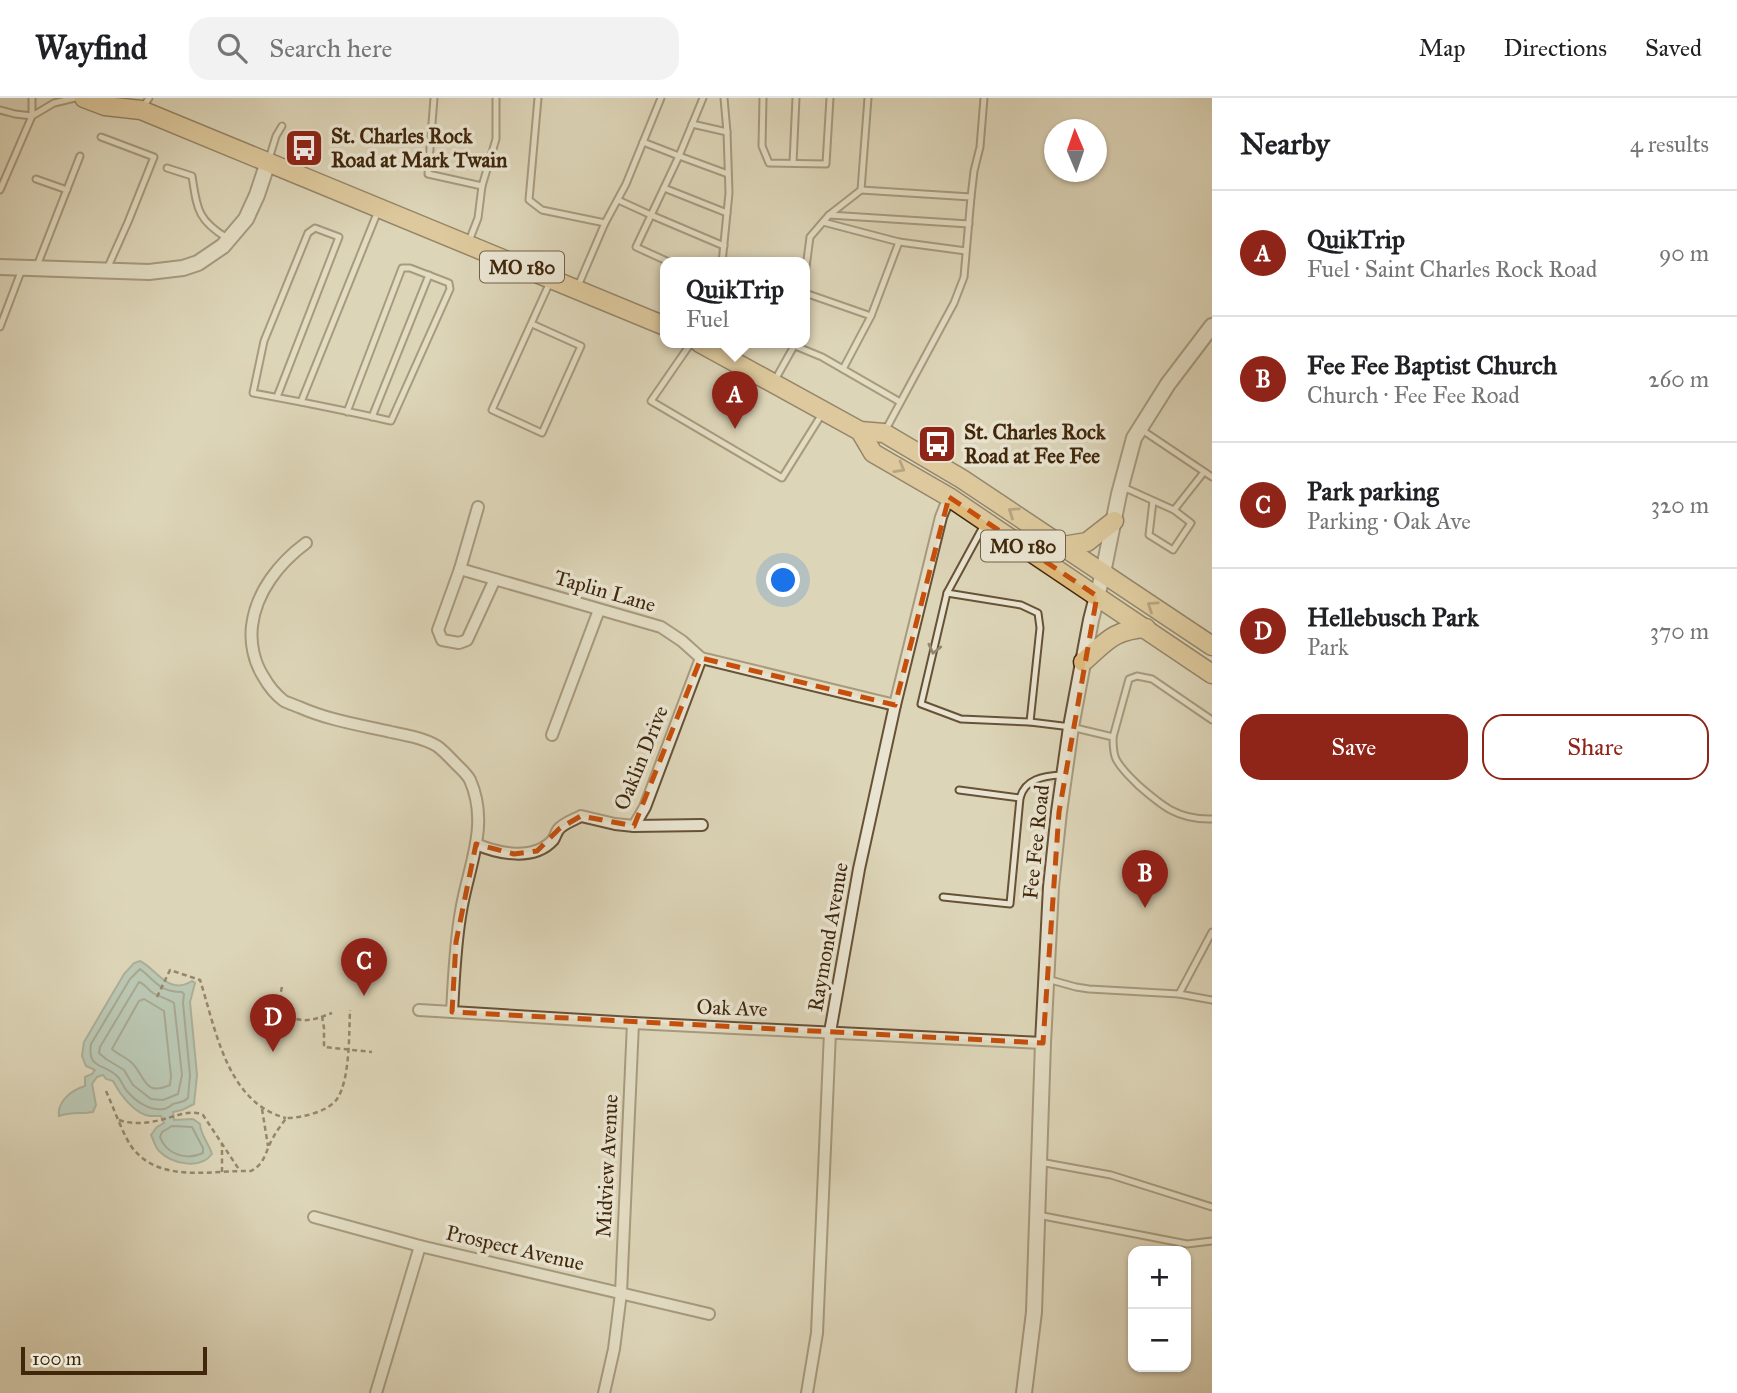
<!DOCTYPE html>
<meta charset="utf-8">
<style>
:root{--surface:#fff;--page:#f2f2f2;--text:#202124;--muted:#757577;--line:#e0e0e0;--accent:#8f2418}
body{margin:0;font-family:"IM FELL Great Primer",serif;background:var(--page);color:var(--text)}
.controls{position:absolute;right:21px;bottom:21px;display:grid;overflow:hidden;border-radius:14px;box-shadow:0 2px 5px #0004}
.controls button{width:63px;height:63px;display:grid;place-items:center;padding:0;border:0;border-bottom:2px solid var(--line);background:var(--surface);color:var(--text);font:35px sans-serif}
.compass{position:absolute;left:1044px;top:21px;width:63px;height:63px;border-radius:50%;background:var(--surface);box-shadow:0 2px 5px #0004;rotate:358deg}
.scale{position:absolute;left:21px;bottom:18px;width:186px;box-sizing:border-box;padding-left:7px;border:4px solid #40270b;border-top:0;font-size:19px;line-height:24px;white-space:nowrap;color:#40270b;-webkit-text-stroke:5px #e9e4d1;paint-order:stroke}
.you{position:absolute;left:784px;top:483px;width:24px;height:24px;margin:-18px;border:5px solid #fff;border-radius:50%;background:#1a73e8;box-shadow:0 0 0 10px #1a73e833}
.badge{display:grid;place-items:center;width:46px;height:46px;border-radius:50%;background:var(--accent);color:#fff;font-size:23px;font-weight:700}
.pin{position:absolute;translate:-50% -58px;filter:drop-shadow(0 2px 4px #0008)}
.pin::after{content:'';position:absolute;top:37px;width:24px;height:21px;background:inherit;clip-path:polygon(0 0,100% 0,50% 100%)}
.popup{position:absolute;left:660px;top:159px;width:150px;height:91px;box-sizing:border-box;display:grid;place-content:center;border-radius:14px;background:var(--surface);filter:drop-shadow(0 2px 5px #0005);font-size:23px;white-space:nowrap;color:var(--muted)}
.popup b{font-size:26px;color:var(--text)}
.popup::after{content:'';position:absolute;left:50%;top:100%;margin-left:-14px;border:14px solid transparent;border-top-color:var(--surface)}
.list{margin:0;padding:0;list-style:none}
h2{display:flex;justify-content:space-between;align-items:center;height:91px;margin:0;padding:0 28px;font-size:30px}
h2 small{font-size:23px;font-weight:400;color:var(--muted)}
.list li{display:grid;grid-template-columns:46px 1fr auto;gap:21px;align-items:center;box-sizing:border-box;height:126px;padding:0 28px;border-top:2px solid var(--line)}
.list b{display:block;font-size:26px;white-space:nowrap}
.list p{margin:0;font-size:23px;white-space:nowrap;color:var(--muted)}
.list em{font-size:23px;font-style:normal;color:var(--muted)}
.actions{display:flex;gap:14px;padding:21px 28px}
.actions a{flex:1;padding:16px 0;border:2px solid var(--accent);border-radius:21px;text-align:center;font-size:24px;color:var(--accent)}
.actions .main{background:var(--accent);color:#fff}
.icon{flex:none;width:38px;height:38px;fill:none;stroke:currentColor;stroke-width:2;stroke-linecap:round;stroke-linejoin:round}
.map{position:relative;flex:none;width:1212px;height:1295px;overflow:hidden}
header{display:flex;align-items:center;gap:42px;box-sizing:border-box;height:98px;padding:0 35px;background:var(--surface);border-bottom:2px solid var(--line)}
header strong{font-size:33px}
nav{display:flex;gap:38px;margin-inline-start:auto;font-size:24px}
.search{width:490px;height:63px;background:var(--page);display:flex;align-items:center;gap:18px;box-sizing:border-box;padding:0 24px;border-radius:21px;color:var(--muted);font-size:26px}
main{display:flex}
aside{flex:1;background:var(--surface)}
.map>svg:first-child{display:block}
.water{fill:#93b9b0;stroke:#727f6e;stroke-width:2}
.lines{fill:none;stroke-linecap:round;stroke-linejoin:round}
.shore{stroke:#6a705e;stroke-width:2}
.service-casing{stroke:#675236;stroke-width:9}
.minor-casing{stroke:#675236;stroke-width:14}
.tertiary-casing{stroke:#675236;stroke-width:18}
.primary-casing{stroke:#40270b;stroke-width:21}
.path{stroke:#40270b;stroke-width:2.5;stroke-dasharray:5 3.5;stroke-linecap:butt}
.service{stroke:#e9e4d1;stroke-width:5}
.minor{stroke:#e9e4d1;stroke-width:10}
.tertiary{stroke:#e9e4d1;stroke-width:14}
.primary{stroke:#deba7c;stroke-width:18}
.oneway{stroke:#87693e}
.oneway2{stroke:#94866e}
.marked{fill:none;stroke:#c64f0c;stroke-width:5;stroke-dasharray:14 9;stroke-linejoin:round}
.labels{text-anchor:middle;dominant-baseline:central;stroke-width:7;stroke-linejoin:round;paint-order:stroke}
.shield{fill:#e9e4d1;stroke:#736046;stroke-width:2}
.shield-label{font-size:19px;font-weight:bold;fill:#40270b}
.poi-label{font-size:21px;font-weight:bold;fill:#40270b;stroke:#e9e4d1;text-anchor:start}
.street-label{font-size:21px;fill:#40270b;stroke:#e9e4d1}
</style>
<header>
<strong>Wayfind</strong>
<div class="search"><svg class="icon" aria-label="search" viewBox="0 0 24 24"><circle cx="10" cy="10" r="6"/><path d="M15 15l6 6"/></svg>Search here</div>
<nav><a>Map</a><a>Directions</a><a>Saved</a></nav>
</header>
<main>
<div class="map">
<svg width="1212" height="1295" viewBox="0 0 1212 1295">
<rect width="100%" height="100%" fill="#ddd5b8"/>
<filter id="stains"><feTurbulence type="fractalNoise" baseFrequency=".00286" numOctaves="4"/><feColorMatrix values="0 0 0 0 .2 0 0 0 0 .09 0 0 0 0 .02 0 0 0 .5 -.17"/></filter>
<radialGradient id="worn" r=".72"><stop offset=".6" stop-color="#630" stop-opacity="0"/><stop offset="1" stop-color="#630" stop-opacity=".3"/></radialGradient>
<path class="water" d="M 140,863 C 157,871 168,898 192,883 L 195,885 L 190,904 L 197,977 L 194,1006 L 182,1012 L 173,1014 L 174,1022 L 193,1021 L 200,1026 C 200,1036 209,1046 212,1056 C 200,1072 172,1066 159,1053 C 155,1049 154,1043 151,1037 L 157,1029 L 164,1025 L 161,1018 C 157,1018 153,1018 150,1018 C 134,1016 120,996 113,983 L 106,981 L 103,977 L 97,979 L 92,986 L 96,1007 L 93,1014 C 81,1016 71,1014 59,1018 C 57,1003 72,992 85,988 L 85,979 L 92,976 L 95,972 L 86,968 L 82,958 L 84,944 L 124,876 L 134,865 Z"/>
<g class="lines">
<g class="shore">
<path d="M 140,871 C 156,883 159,894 182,894 L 184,896 L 183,905 L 190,977 L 188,1000 C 183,1005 180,1004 173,1006 C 172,1007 166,1011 164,1011 C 150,1013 136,1004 127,993 C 123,989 122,983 118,979 C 105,965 87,972 91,946 L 130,881 Z"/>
<path d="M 139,884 C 145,886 147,891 153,895 C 160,899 168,901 174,905 L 182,977 L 178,996 L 163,1002 L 151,1001 L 133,987 L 124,972 L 106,961 L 99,955 L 100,949 Z"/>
<path d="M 144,901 L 164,913 L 171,978 L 170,987 C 143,999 146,978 131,964 C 125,959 117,956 112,951 L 139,903 Z"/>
<path d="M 172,1028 L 192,1029 L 203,1050 L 203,1055 C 186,1063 166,1056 160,1039 L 162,1034 Z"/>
</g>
<g class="service-casing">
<g id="service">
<polyline points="434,0 428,76 482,88"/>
<polyline points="538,0 529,102 542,112 605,125"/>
<polyline points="703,0 679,58 728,76"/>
<polyline points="763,0 762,48 769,65 826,66 830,0"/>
<polyline points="143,9 149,0"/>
<polyline points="0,12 15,16 32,18 54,5 75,0"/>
<polyline points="692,26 727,34"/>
<polyline points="101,39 154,59 128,124 107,171"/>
<polyline points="643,44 679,58 636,149 671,165"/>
<polyline points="269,61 276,38 282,28"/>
<polyline points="793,65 796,0"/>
<path d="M 167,70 L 192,78 C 197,110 197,122 227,140"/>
<polyline points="36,81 67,92"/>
<polyline points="664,90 727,115"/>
<polyline points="0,92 32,18 32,0"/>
<polyline points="861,92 971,99 964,179 954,205 885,333"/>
<polyline points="971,99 974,73 980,49 984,0"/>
<polyline points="618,102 651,117 724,148"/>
<polyline points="829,117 969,126"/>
<polyline points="469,143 478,120 482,88 496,41 496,0"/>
<polyline points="899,144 966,153"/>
<polyline points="722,165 729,95 727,34 724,0"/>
<polyline points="37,168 80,58"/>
<polyline points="805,177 810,139 829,117 861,92 868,0"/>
<polyline points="578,188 605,125 626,86 661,0"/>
<polyline points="805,195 871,218 899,144 823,124"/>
<polyline points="532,226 581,248 542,335 492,312 550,184"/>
<polyline points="0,229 22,171"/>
<polyline points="691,245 651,303 782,380 822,316"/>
<polyline points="788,245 822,259 900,304"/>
<polyline points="843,271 871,218"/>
<polyline points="775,282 794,248"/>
<polyline points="277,299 339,139 315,130 308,135 264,243 253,295 301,304"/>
<path d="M 347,314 L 402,170 L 410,170 L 449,185 L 450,191 L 391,323 C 361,316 331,310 301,304 L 378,113"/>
<polyline points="372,319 429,177"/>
<polyline points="1142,332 1212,379"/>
<polyline points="1123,389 1174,412 1204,374"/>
<polyline points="1153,403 1149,437 1173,452 1191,425 1174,412"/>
<path d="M 984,427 L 947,495 L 921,606 L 961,621 L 1030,624 L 1071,629 L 1113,639 C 1113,646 1113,655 1116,661 C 1121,671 1130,679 1138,687 C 1162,708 1178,722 1212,721"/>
<polyline points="947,495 1021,507 1038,515 1040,530 1030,624"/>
<polyline points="1113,639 1129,581 1137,578 1152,581 1212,622"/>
<polyline points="959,692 1020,700"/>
<path d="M 943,799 L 1010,806 L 1020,700 C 1025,681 1043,678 1061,677"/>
<polyline points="1047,881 1076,889 1089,891 1179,896 1212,834"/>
<polyline points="1179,896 1212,902"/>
<polyline points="1040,1064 1111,1077 1212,1109"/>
<polyline points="1038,1117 1187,1146 1212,1143"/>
</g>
</g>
<g class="minor-casing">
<g id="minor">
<polyline points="478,409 460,471 438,532 442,542 459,545 467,542 495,481"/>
<path d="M 306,445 C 279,465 256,494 252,528 C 250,545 254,564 263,578 C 268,587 276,597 284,603 C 288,605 294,607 299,609 C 328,622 360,627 391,634 C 406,637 423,640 437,648 C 444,653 450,660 456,666 C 461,671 467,676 470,682 C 490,727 468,769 461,813 C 455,846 454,880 452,914"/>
<polyline points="460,471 661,529 682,543 701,560 895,607"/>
<polyline points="552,637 599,512"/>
<polyline points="634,728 702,727"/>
<path d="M 476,746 C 499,756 534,763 553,742 C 555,739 556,735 558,732 C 563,725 574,722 581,718 L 615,726 L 634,728 L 645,709 L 701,560"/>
<polyline points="419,912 633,925 1043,945"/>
<polyline points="314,1119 420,1148 709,1216"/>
<polyline points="376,1295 420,1148"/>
<polyline points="604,1295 614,1251 621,1195 633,925"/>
<polyline points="807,1295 817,1235 830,934 859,771 895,607 941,419 949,399"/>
</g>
</g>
<g class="tertiary-casing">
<g id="tertiary">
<polyline points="0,169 149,174 183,170 198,165 223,148 246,121 257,97 268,64"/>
<polyline points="1024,1295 1034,1214 1043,945 1051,789 1059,714 1071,629 1091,522 1103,475 1119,396 1134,340 1168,286 1212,228"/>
</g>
</g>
<g class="primary-casing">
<g id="primary">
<polyline points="84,0 105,8 141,12 665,228"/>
<polyline points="700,245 860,333 884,335 962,381 1212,548"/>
<polyline points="860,333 873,355 949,399 986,424 1212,576"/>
<polyline points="1063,448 1087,444 1114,423"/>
<path d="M 1083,564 C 1106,544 1113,532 1146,530"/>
</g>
</g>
<g class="path">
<path d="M 282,889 C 281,894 279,900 279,906 C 279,913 282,916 288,918 C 305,926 316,921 332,915"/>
<path d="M 157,899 L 170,872 L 200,882 C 216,932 227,1005 286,1020"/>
<polyline points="322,918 324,930 324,949 372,954"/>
<path d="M 106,993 C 113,1008 125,1043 135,1053 C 163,1085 214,1072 251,1073 C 266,1065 265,1053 273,1040 C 276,1033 282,1027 286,1020 C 301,1020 328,1014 337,1001 C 350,982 349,935 350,912"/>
<polyline points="262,1011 268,1048"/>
<path d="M 119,1022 C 133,1027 150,1025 164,1021 C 177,1018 191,1011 203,1017 L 240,1073"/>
<polyline points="222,1074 222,1046"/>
</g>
<use href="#service" class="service"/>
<use href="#minor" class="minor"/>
<use href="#tertiary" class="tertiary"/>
<use href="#primary" class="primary"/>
</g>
<defs><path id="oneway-chevron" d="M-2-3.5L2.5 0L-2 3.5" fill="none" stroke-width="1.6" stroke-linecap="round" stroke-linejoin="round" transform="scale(1.75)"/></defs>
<g class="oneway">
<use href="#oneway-chevron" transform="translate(900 370) rotate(30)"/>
<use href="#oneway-chevron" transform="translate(1013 414) rotate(-146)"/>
<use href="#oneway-chevron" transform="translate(1152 508) rotate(-146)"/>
</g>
<use class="oneway2" href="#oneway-chevron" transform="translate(934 551) rotate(103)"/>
<path d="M0 0H1212V1295H0ZM 949,399 L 1097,498 L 1059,714 L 1043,945 L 452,914 L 456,844 L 476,746 L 514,756 L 537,753 L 560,730 L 581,718 L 634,728 L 701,560 L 895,607 Z" fill="#ddd5b8" fill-opacity=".55" fill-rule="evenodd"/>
<path class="marked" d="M 949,399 L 1097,498 L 1059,714 L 1043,945 L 452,914 L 456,844 L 476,746 L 514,756 L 537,753 L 560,730 L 581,718 L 634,728 L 701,560 L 895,607 Z"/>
<defs>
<g id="bus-square" transform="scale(2.0125)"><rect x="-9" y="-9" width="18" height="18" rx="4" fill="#8f2418" stroke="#e9e4d1"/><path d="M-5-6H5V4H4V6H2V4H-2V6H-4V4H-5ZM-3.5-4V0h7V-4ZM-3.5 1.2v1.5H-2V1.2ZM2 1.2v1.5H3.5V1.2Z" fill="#fff"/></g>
</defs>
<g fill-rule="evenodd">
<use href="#bus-square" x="304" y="50"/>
<use href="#bus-square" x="937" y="346"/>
</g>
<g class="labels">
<g class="shield">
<rect x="480" y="153.5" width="84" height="31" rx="5"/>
<rect x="981" y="432.5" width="84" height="31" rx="5"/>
</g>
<g class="shield-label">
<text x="522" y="169">MO 180</text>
<text x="1023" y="448">MO 180</text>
</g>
<g class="poi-label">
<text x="331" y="38">St. Charles Rock<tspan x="331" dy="24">Road at Mark Twain</tspan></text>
<text x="964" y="334">St. Charles Rock<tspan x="964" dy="24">Road at Fee Fee</tspan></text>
</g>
<g class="street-label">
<text transform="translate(605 493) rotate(16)">Taplin Lane</text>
<text transform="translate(641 660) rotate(-68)">Oaklin Drive</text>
<text transform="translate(1036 744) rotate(-84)">Fee Fee Road</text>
<text transform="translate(828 839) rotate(-80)">Raymond Avenue</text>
<text transform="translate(732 910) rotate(2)">Oak Ave</text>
<text transform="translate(607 1068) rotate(-87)">Midview Avenue</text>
<text transform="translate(515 1150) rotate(13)">Prospect Avenue</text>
</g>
</g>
<rect width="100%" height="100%" filter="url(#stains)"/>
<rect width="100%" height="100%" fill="url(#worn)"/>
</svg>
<div class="controls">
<button>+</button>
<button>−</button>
</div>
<svg class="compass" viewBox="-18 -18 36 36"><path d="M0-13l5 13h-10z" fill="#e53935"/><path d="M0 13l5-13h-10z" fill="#757577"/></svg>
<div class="scale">100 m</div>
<div class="you"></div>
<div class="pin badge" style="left:735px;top:331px">A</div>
<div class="popup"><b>QuikTrip</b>Fuel</div>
<div class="pin badge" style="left:1145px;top:810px">B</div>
<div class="pin badge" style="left:364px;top:898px">C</div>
<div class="pin badge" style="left:273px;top:954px">D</div>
</div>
<aside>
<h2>Nearby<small>4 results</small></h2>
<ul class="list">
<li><span class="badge">A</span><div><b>QuikTrip</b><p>Fuel · Saint Charles Rock Road</p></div><em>90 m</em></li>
<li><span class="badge">B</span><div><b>Fee Fee Baptist Church</b><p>Church · Fee Fee Road</p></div><em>260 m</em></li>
<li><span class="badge">C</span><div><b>Park parking</b><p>Parking · Oak Ave</p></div><em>320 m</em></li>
<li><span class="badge">D</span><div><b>Hellebusch Park</b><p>Park</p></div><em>370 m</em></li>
</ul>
<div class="actions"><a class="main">Save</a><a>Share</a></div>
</aside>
</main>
